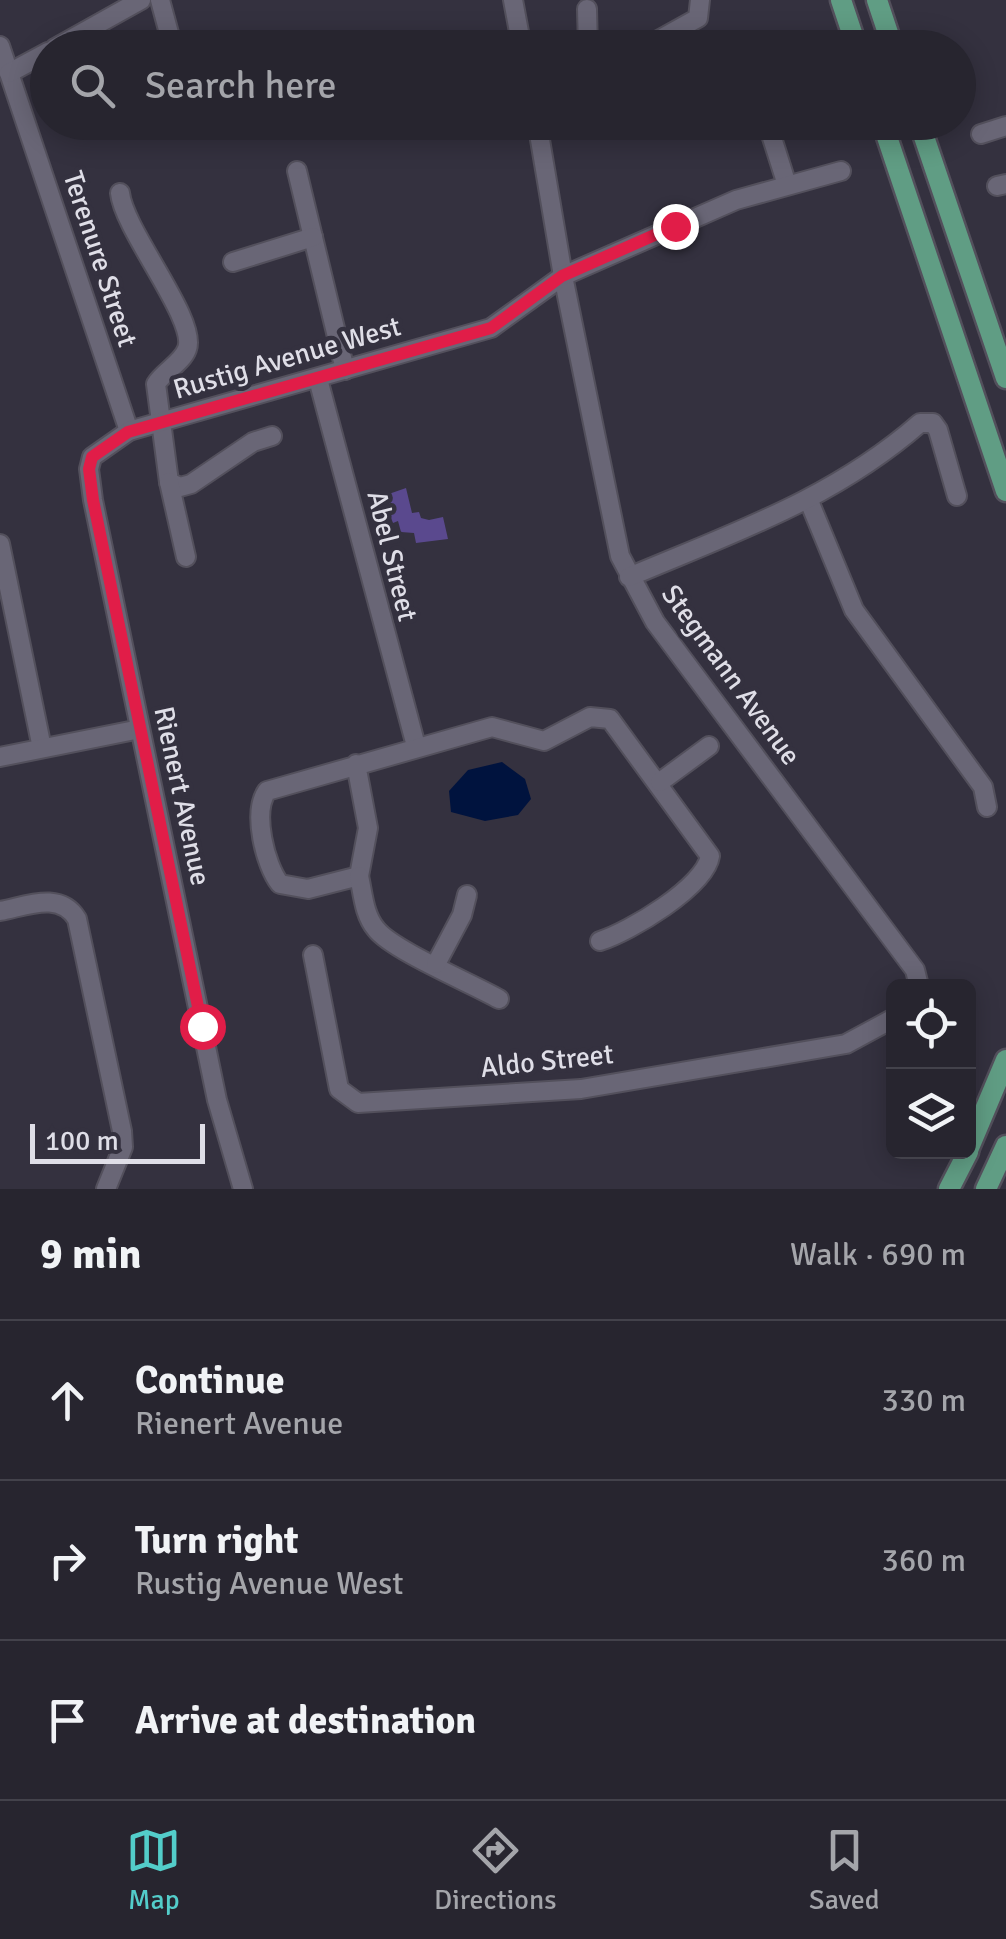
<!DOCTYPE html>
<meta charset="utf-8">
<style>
:root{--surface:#27252f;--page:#2f2d37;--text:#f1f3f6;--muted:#a4a5aa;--line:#43424b;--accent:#53cdca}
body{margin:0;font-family:Signika,sans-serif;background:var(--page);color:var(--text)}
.controls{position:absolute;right:30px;bottom:30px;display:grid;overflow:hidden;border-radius:15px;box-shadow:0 5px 25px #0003}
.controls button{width:90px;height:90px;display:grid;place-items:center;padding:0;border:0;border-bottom:2px solid var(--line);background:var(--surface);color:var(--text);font:50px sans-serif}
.scale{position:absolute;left:30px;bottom:25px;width:175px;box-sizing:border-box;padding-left:10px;border:5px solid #dfdee7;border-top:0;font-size:28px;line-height:35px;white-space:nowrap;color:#dfdee7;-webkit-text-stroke:8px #34313f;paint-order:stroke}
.stop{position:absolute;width:30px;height:30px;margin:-22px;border:8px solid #e11d48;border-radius:50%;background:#fff}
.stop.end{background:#e11d48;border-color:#fff;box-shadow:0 2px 10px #0008}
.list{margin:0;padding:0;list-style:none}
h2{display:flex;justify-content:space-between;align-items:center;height:130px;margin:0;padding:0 40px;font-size:42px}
h2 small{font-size:32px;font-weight:400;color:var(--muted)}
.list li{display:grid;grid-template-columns:65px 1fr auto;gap:30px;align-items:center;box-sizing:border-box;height:160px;padding:0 40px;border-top:2px solid var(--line)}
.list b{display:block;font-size:38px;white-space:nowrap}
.list p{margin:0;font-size:32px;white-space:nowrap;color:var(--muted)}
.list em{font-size:32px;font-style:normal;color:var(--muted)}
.icon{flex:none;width:55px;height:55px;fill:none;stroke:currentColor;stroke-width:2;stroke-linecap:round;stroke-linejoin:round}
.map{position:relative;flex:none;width:1006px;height:1189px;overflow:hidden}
.search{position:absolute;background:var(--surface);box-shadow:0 5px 25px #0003;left:30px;right:30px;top:30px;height:110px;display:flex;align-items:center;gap:25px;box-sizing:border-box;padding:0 35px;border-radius:55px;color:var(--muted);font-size:38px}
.sheet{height:610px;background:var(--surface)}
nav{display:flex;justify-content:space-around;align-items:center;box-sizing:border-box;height:140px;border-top:2px solid var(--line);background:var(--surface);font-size:28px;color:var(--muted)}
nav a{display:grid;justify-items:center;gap:5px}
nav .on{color:var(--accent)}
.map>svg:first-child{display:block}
.water{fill:#00133e}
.building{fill:#5a498e}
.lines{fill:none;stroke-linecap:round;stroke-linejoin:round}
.minor-casing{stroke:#53505c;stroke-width:22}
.major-casing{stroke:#53505c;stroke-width:25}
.minor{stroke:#696676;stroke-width:18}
.major{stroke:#609d84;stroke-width:20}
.route{stroke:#e11d48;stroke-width:12}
.labels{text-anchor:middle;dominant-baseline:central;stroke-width:9;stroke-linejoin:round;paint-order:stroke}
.street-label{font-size:28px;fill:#dfdee7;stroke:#34313f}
</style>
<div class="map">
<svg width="1006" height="1189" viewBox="0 0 1006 1189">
<rect width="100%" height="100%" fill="#34313f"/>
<polygon class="water" points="502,762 525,779 531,799 518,815 485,821 451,812 449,791 468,770"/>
<polygon class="building" points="406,488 412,513 419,512 421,518 429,520 443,517 448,539 416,543 414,533 401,532 398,521 393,523 383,496"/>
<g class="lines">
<g class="minor-casing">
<g id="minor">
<polyline points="160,0 173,48"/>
<polyline points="513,0 522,48"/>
<polyline points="587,9 588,48"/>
<polyline points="0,46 129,431"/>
<polyline points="742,46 743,48"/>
<polyline points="55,48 141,0"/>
<polyline points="644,48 698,18 700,0"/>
<polyline points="9,73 48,52"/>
<polyline points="537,122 563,276 620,556 655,622 915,970 919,986"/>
<polyline points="767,122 787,185"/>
<polyline points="981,134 1006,126"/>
<polyline points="297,171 345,370"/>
<polyline points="997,186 1006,184"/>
<path d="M 120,193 C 124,231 198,320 187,349 C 182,363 163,372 156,384 L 169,482 L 180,487 L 191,484 L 253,442 L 272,436"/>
<polyline points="233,262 313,237"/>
<polyline points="318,379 416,746"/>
<polyline points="169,482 186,557"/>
<polyline points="809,501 854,610 983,787 987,807"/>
<polyline points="0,544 42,748"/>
<path d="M 629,577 C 735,532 833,499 920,423 L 933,423 L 938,430 L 957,496"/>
<polyline points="0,757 140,729"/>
<path d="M 356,764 L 368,828 L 359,876 L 308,889 L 280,884 C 265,865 252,812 267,791 L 492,727 L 544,741 L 590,717 L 610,719 L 710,856 C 705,887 629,932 600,941"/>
<polyline points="660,782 709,746"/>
<path d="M 359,876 C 363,894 364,915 376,929 C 392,950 471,983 499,999"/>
<path d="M 0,911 C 27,906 60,891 77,919 L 122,1131 L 123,1147 L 106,1189"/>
<polyline points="313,955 339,1089 358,1103 581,1089 846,1044 894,1018"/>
<polyline points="436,964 462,915 467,895"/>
<polyline points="243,1189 217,1100 93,500 89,469 92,457 129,431 491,328 563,276 736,200 841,171"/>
</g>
</g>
<g class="major-casing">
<g id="major">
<polyline points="841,0 857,48"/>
<polyline points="877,0 893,48"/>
<polyline points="882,122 1006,491"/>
<polyline points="919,122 1006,378"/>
<polyline points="968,1150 1006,1060"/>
<polyline points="949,1189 968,1152"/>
<polyline points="986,1189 1006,1146"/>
</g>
</g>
<use href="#minor" class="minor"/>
<use href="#major" class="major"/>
</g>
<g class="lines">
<polyline class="route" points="202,1026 93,500 89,469 92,457 128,432 491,328 562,276 675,226"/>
</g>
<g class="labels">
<g class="street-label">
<text transform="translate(100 259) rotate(72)">Terenure Street</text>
<text transform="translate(287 358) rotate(-16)">Rustig Avenue West</text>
<text transform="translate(392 556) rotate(76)">Abel Street</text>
<text transform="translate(731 675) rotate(54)">Stegmann Avenue</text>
<text transform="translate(182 796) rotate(78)">Rienert Avenue</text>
<text transform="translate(547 1061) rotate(-6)">Aldo Street</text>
</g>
</g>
</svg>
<div class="controls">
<button><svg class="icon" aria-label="locate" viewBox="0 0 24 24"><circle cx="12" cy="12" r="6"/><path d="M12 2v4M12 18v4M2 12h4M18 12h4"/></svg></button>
<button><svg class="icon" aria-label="layers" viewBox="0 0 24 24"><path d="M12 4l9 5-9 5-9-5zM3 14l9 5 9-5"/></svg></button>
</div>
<div class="scale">100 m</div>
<div class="stop" style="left:202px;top:1026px"></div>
<div class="stop end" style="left:675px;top:226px"></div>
<div class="search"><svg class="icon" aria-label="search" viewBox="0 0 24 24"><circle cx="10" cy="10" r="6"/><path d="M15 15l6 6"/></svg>Search here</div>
</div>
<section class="sheet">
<h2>9 min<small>Walk · 690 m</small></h2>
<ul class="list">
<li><svg class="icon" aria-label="ahead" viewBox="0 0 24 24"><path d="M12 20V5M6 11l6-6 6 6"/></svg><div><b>Continue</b><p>Rienert Avenue</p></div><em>330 m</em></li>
<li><svg class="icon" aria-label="right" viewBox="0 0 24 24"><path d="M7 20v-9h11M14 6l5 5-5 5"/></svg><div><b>Turn right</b><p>Rustig Avenue West</p></div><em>360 m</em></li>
<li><svg class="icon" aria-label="arrive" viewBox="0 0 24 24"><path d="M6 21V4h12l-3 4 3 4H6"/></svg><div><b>Arrive at destination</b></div></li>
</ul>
</section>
<nav>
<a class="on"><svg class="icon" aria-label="map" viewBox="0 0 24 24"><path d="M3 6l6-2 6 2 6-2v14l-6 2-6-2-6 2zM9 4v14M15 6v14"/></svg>Map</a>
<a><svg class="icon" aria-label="directions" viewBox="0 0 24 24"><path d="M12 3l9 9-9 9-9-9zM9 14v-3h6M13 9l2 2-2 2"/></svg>Directions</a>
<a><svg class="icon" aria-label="saved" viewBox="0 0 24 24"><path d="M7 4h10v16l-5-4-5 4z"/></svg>Saved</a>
</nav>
